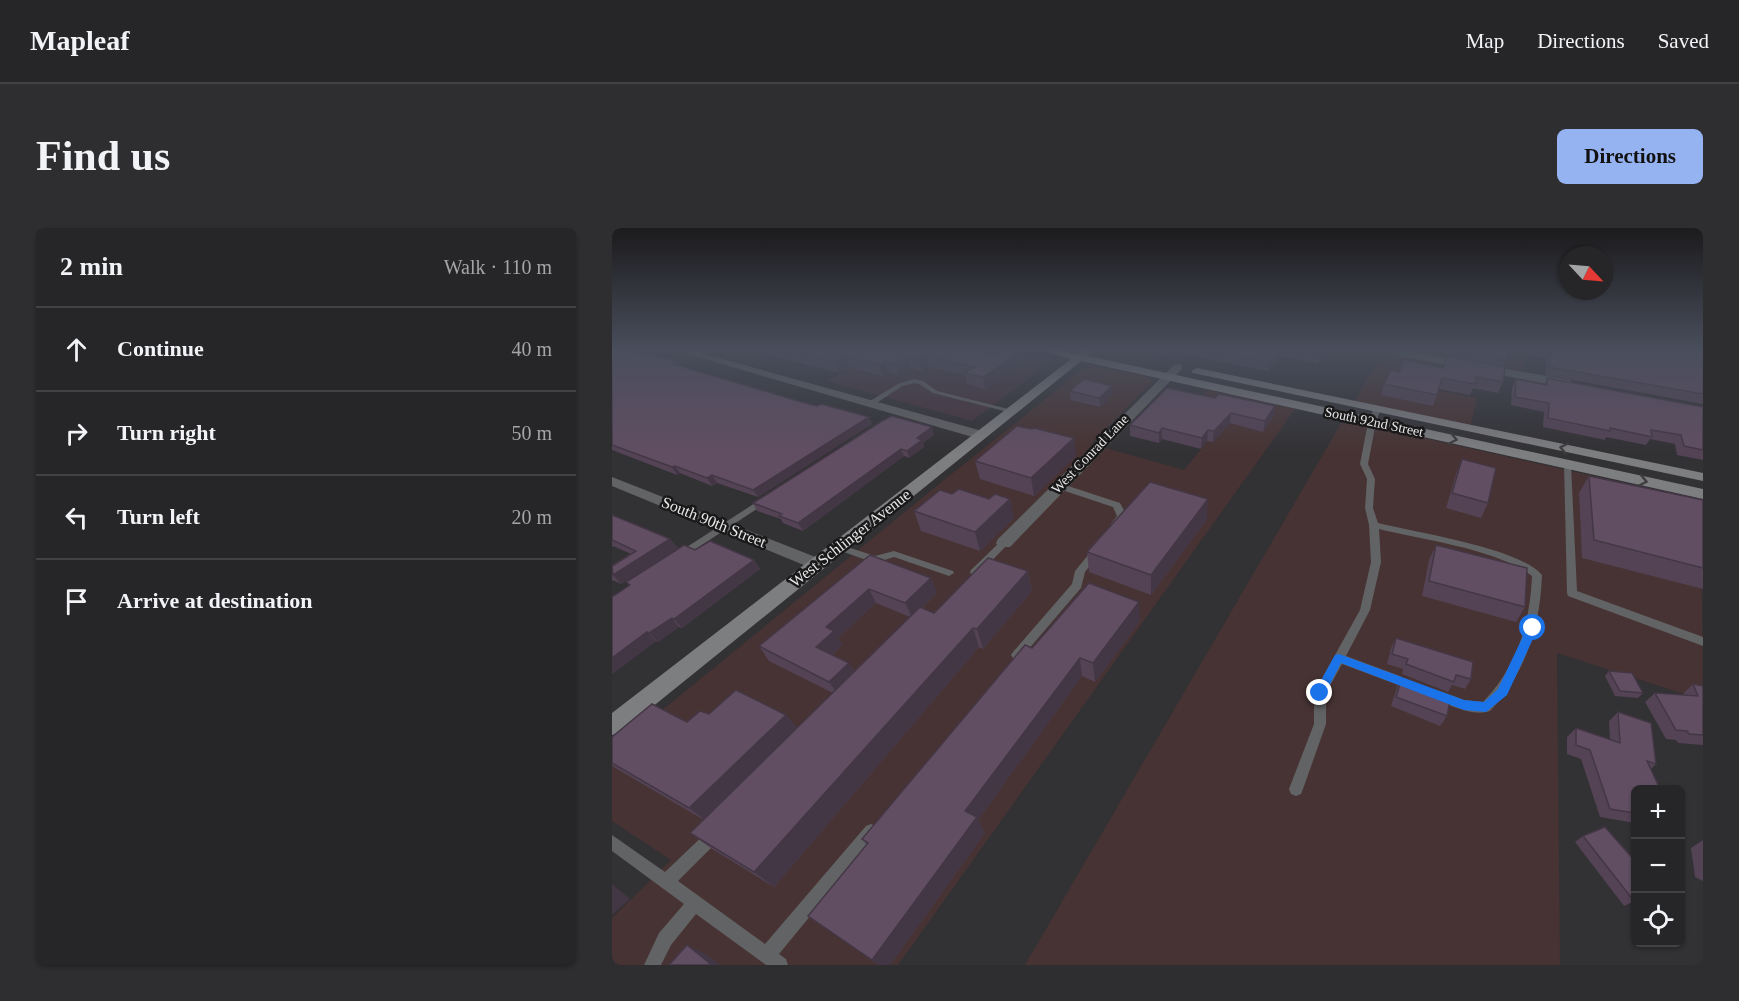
<!DOCTYPE html>
<meta charset="utf-8">
<style>
:root{--surface:#262527;--page:#2e2d2f;--text:#f1f3f6;--muted:#a4a5a7;--line:#424244;--accent:#95b2f1}
body{margin:0;font-family:Georgia,serif;background:var(--page);color:var(--text)}
.controls{position:absolute;right:18px;bottom:18px;display:grid;overflow:hidden;border-radius:9px;box-shadow:0 2px 4px #0004}
.controls button{width:54px;height:54px;display:grid;place-items:center;padding:0;border:0;border-bottom:2px solid var(--line);background:var(--surface);color:var(--text);font:30px sans-serif}
.compass{position:absolute;left:947px;top:18px;width:54px;height:54px;border-radius:50%;background:var(--surface);box-shadow:0 2px 4px #0004;rotate:116deg}
.stop{position:absolute;width:18px;height:18px;margin:-14px;border:4px solid #1a73e8;border-radius:50%;background:#fff}
.stop.end{background:#1a73e8;border-color:#fff;box-shadow:0 2px 6px #0008}
.list{margin:0;padding:0;list-style:none}
h2{display:flex;justify-content:space-between;align-items:center;height:78px;margin:0;padding:0 24px;font-size:26px}
h2 small{font-size:20px;font-weight:400;color:var(--muted)}
.list li{display:grid;grid-template-columns:39px 1fr auto;gap:18px;align-items:center;box-sizing:border-box;height:84px;padding:0 24px;border-top:2px solid var(--line)}
.list b{display:block;font-size:22px;white-space:nowrap}
.list em{font-size:20px;font-style:normal;color:var(--muted)}
.icon{flex:none;width:33px;height:33px;fill:none;stroke:currentColor;stroke-width:2;stroke-linecap:round;stroke-linejoin:round}
.map{position:relative;flex:none;width:1091px;height:737px;overflow:hidden;border-radius:9px}
header{display:flex;align-items:center;gap:36px;box-sizing:border-box;height:84px;padding:0 30px;background:var(--surface);border-bottom:2px solid var(--line)}
header strong{font-size:28px}
nav{display:flex;gap:33px;margin-inline-start:auto;font-size:21px}
.intro{display:flex;align-items:center;justify-content:space-between;box-sizing:border-box;height:144px;padding:0 36px}
h1{margin:0;font-size:42px}
.button{padding:15px 27px;border-radius:9px;background:var(--accent);color:#111;font-size:21px;font-weight:700}
main{display:flex;gap:36px;padding:0 36px}
aside{flex:1;background:var(--surface);border-radius:9px;box-shadow:0 2px 4px #0004}
.map>svg:first-child{display:block}
.industrial{fill:#473333}
.education{fill:#45333d}
.lines{fill:none;stroke-linecap:round;stroke-linejoin:round}
.lane{fill:#626364;fill-rule:evenodd}
.street{fill:#626364;fill-rule:evenodd}
.secondary{fill:#7d7e80;fill-rule:evenodd}
.wall{fill:#534355;fill-rule:evenodd}
.shaded-wall{fill:#443745}
.building{fill:#614e63;stroke:#443745;stroke-width:1.5}
.oneway{stroke:#3d3c3e}
.route{fill:#1a73e8}
.labels{text-anchor:middle;dominant-baseline:central;stroke-width:5;stroke-linejoin:round;paint-order:stroke}
.far-street-label{font-size:14px;fill:#e8e7e9;stroke:#1a191a}
.street-label{font-size:16px;fill:#e8e7e9;stroke:#1a191a}
</style>
<header>
<strong>Mapleaf</strong>
<nav><a>Map</a><a>Directions</a><a>Saved</a></nav>
</header>
<div class="intro"><h1>Find us</h1><a class="button">Directions</a></div>
<main>
<aside>
<h2>2 min<small>Walk · 110 m</small></h2>
<ul class="list">
<li><svg class="icon" aria-label="ahead" viewBox="0 0 24 24"><path d="M12 20V5M6 11l6-6 6 6"/></svg><div><b>Continue</b></div><em>40 m</em></li>
<li><svg class="icon" aria-label="right" viewBox="0 0 24 24"><path d="M7 20v-9h11M14 6l5 5-5 5"/></svg><div><b>Turn right</b></div><em>50 m</em></li>
<li><svg class="icon" aria-label="left" viewBox="0 0 24 24"><path d="M17 20v-9H6M10 6l-5 5 5 5"/></svg><div><b>Turn left</b></div><em>20 m</em></li>
<li><svg class="icon" aria-label="arrive" viewBox="0 0 24 24"><path d="M6 21V4h12l-3 4 3 4H6"/></svg><div><b>Arrive at destination</b></div></li>
</ul>
</aside>
<div class="map">
<svg width="1091" height="737" viewBox="0 0 1091 737">
<rect width="100%" height="100%" fill="#323134"/>
<g class="industrial">
<polygon points="772,122 914,122 910,148 833,134 822,162 865,170 858,200 741,176"/>
<polygon points="476,137 533,148 541,153 479,216 572,242 610,196 575,186 596,162 683,181 286,737 0,737 0,690 59,632 0,593 0,523 327,256"/>
<polygon points="731,192 1089,272 1091,472 945,425 948,737 413,737"/>
</g>
<polygon class="education" points="274,122 402,122 443,131 360,193 215,153"/>
<g class="lines">
<g class="lane">
<polygon points="302,151 311,153 325,163 404,183 400,185 321,165 307,156 302,155 290,158 260,178 253,176 286,156"/>
<path d="M 762,179 L 769,181 L 764,194 L 756,236 L 763,251 L 761,280 L 766,295 C 802,304 908,320 930,347 C 928,399 914,444 878,483 C 860,489 839,477 822,471 L 820,467 L 822,463 L 826,462 L 852,472 L 871,474 C 905,439 918,396 920,348 C 885,321 811,312 767,301 L 769,334 L 758,382 L 734,428 L 804,454 L 806,457 L 804,460 L 800,462 L 730,436 L 714,465 L 714,496 L 691,561 L 689,566 L 684,568 L 679,566 L 677,561 L 702,496 L 702,465 L 748,382 L 759,334 L 757,297 L 753,280 L 755,251 L 748,236 L 756,194 Z"/>
<polygon points="952,235 958,235 959,237 965,363 1091,409 1091,418 956,368 955,365"/>
<polygon points="447,255 508,275 515,288 507,298 501,298 499,296 505,288 501,279 444,260 443,258"/>
<polygon points="154,268 158,271 157,273 70,330 64,330 62,328 64,326"/>
<polygon points="392,312 397,315 395,317 367,346 359,346 358,344 359,342 389,313"/>
<polygon points="226,316 263,328 282,323 341,343 342,345 337,348 282,329 263,335 223,321 221,319 223,317"/>
<polygon points="484,320 489,323 473,344 469,360 409,430 405,432 401,430 399,427 401,424 460,356 463,343 481,321"/>
<polygon points="259,596 264,598 266,603 264,608 167,726 174,731 176,737 154,737 84,686 59,717 49,737 32,737 47,705 72,676 0,623 0,607 53,644 98,601 103,599 108,601 110,606 108,611 66,653 153,716 254,598"/>
</g>
<g class="street">
<polygon points="62,122 78,122 374,204 376,207 369,211 364,210"/>
<polygon points="792,123 957,152 963,156 957,160 788,128 787,126"/>
<polygon points="566,136 570,137 570,141 398,319 386,319 384,315 386,311 562,137"/>
<polygon points="0,249 211,332 214,336 211,340 199,340 0,258"/>
</g>
<g class="secondary">
<polygon points="429,122 447,122 465,126 470,122 477,122 479,124 476,128 1091,261 1091,271 469,133 8,505 0,507 0,485 459,131"/>
<polygon points="585,140 1091,245 1091,253 581,145 579,143"/>
</g>
</g>
<g class="wall">
<polygon points="0,122 66,134 68,139 193,175 257,189 260,196 146,269 105,255 100,258 68,245 65,247 0,222"/>
<polygon points="138,122 367,122 382,125 411,122 412,134 373,161 355,156 353,147 317,139 310,143 299,140 287,147 277,145 271,148 238,140 227,145"/>
<polygon points="526,122 714,122 706,135 668,128 656,143 567,125 562,129"/>
<polygon points="830,122 1091,122 1091,176 933,147 935,130 895,123 894,131 891,138 891,154 886,165 861,160 858,167 827,161 821,178 769,167 772,156 787,144 831,140 836,123"/>
<polygon points="935,150 1091,179 1091,232 1065,227 1063,216 1038,211 1034,217 994,209 993,212 931,199 932,184 899,177 900,159 904,151 932,156"/>
<polygon points="500,158 501,167 488,179 459,172 458,163"/>
<polygon points="603,170 663,178 661,189 651,204 618,195 601,214 595,213 589,221 550,211 547,215 518,208 518,197"/>
<polygon points="420,201 464,228 422,268 368,251 363,233"/>
<polygon points="322,207 311,215 312,219 297,230 292,228 191,303 171,295 169,291 145,283 141,275"/>
<polygon points="850,231 876,275 869,290 834,280 844,246"/>
<polygon points="977,248 1091,272 1091,361 970,330 967,265"/>
<polygon points="340,266 402,290 368,323 309,303 302,283"/>
<polygon points="0,287 58,311 66,320 9,356 0,352 0,338 19,326 1,318 0,319"/>
<polygon points="595,291 539,367 477,344 475,324"/>
<polygon points="824,317 913,379 904,394 810,368 817,332"/>
<polygon points="83,322 142,332 148,341 70,400 67,399 46,414 44,413 0,446 0,369 17,358 14,354"/>
<path d="M 258,327 L 319,350 L 325,365 L 310,380 L 322,385 L 416,343 L 420,363 L 371,421 L 367,419 L 162,659 L 100,621 L 78,605 L 92,592 L 0,538 L 0,509 L 75,494 L 97,486 L 174,487 L 185,500 L 221,465 L 157,433 L 147,418 ZM 264,375 L 298,389 L 243,444 L 237,435 L 220,427 L 230,417 L 226,410 Z"/>
<polygon points="528,393 483,454 470,448 366,592 373,605 278,737 267,737 196,688 255,617 250,611 420,420"/>
<polygon points="784,410 859,451 853,461 840,457 836,464 790,446 791,441 775,436 779,420"/>
<polygon points="997,443 1031,465 1026,470 1003,468 993,448"/>
<polygon points="790,449 835,488 828,498 779,478 785,459"/>
<polygon points="1081,456 1091,458 1091,517 1066,515 1064,512 1054,511 1033,474 1043,465 1072,467 1071,466"/>
<polygon points="1006,484 1044,536 1039,541 1023,561 1023,595 988,589 969,531 955,526 955,509 964,500 998,512 997,493"/>
<polygon points="971,608 1022,632 1023,673 1012,678 963,614"/>
<polygon points="1091,612 1091,653 1083,649 1079,620"/>
</g>
<g class="shaded-wall">
<polygon points="411,122 412,134 373,161 371,149"/>
<polygon points="563,122 567,122 567,125 562,129"/>
<polygon points="667,122 669,122 668,128 656,143 657,134"/>
<polygon points="711,122 714,122 706,135 708,126"/>
<polygon points="314,127 317,139 310,143 307,131"/>
<polygon points="234,128 238,140 227,145 223,134"/>
<polygon points="296,129 299,140 287,147 283,136"/>
<polygon points="274,133 277,145 271,148 267,137"/>
<polygon points="500,158 501,167 488,179 487,170"/>
<polygon points="663,178 661,189 651,204 653,193"/>
<polygon points="619,185 618,195 601,214 602,203"/>
<polygon points="257,189 260,196 146,269 141,262"/>
<polygon points="320,199 322,207 311,215 312,219 297,230 295,223 305,210"/>
<polygon points="550,200 550,211 547,215 547,205"/>
<polygon points="596,202 595,213 589,221 590,210"/>
<polygon points="462,210 464,228 422,268 419,250"/>
<polygon points="289,221 292,228 191,303 186,295"/>
<polygon points="63,238 68,245 65,247 60,239"/>
<polygon points="100,247 105,255 100,258 95,250"/>
<polygon points="398,271 402,290 368,323 363,304"/>
<polygon points="596,271 595,291 539,367 539,347"/>
<polygon points="58,311 66,320 9,356 1,347"/>
<polygon points="142,332 148,341 70,400 62,391"/>
<polygon points="416,343 420,363 371,421 365,401"/>
<polygon points="319,350 325,365 300,389 293,375"/>
<polygon points="257,361 264,375 226,410 230,417 213,433 204,419 214,399"/>
<polygon points="527,374 528,393 483,454 481,435"/>
<polygon points="60,390 67,399 46,414 37,405"/>
<polygon points="361,400 367,419 162,659 142,644"/>
<polygon points="35,404 44,413 0,446 0,430"/>
<polygon points="468,430 470,448 366,592 373,605 278,737 267,737 260,732 353,583"/>
<polygon points="237,435 246,449 227,468 217,454"/>
<polygon points="174,487 189,505 98,596 77,580"/>
<polygon points="0,656 18,671 0,687"/>
<polygon points="75,717 94,726 108,737 100,737"/>
</g>
<g class="building">
<polygon points="0,122 22,122 66,134 61,136 193,175 205,178 209,176 257,189 141,262 100,247 95,250 63,238 60,239 0,217"/>
<polygon points="176,122 367,122 382,125 387,122 411,122 371,149 352,145 362,139 314,127 307,131 296,129 283,136 274,133 267,137 234,128 223,134"/>
<polygon points="594,122 667,122 657,134"/>
<polygon points="684,122 711,122 708,126"/>
<polygon points="842,122 896,122 894,131"/>
<polygon points="935,122 1091,122 1091,166 937,139 939,122"/>
<polygon points="835,128 893,139 891,154 864,149 863,156 830,150 825,167 772,156 779,142 787,144 792,132 831,140"/>
<polygon points="935,150 1091,179 1091,222 1072,218 1069,207 1039,202 1040,209 998,200 998,203 936,190 937,175 903,169 904,151 935,157"/>
<polygon points="472,151 500,158 487,170 458,163"/>
<polygon points="555,160 603,170 607,166 663,178 653,193 619,185 602,203 596,202 590,210 550,200 547,205 518,197"/>
<polygon points="280,188 320,199 305,210 310,212 295,223 289,221 186,295 167,288 170,286 141,275 270,193"/>
<polygon points="405,198 420,201 422,200 462,210 419,250 363,233"/>
<polygon points="850,231 884,240 876,275 840,265"/>
<polygon points="977,248 1091,272 1091,340 982,312"/>
<polygon points="538,254 596,271 539,347 475,324"/>
<polygon points="347,261 377,271 383,266 398,271 363,304 302,283 328,262 340,266"/>
<polygon points="0,287 58,311 1,347 0,338 24,323 0,312"/>
<polygon points="98,313 142,332 62,391 60,390 37,405 35,404 0,430 0,369 18,357 14,354 72,317 83,322"/>
<polygon points="824,317 915,340 913,379 817,353"/>
<polygon points="258,327 319,350 293,375 257,361 214,399 222,403 204,419 237,435 217,454 147,418"/>
<polygon points="376,330 416,343 365,401 361,400 142,644 78,605 308,379 322,385"/>
<polygon points="477,355 527,374 481,435 468,430 353,583 365,589 260,732 196,688 256,615 250,611 413,417 420,420"/>
<polygon points="784,410 861,434 859,451 844,447 842,454 794,436 796,431 780,426"/>
<polygon points="997,443 1020,445 1031,465 1008,463"/>
<polygon points="790,449 839,468 835,488 784,469"/>
<polygon points="1081,456 1091,458 1091,507 1077,506 1075,503 1064,502 1043,465 1086,468"/>
<polygon points="124,462 174,487 77,580 0,535 0,509 40,476 75,494 88,483 97,486"/>
<polygon points="1006,484 1039,495 1044,536 1035,533 1048,561 1023,561 1023,585 998,581 978,522 964,517 964,500 1008,515"/>
<polygon points="993,599 1022,632 1023,632 1023,672 1022,673 971,608"/>
<polygon points="75,717 100,737 57,737"/>
</g>
<defs><path id="oneway-chevron" d="M-2-3.5L2.5 0L-2 3.5" fill="none" stroke-width="1.6" stroke-linecap="round" stroke-linejoin="round" transform="scale(1.5)"/></defs>
<g class="oneway">
<use href="#oneway-chevron" transform="translate(841 211) rotate(12)"/>
<use href="#oneway-chevron" transform="translate(952 220) rotate(-168)"/>
<use href="#oneway-chevron" transform="translate(1031 253) rotate(12)"/>
</g>
<linearGradient id="sky" x2="0" y2="1"><stop stop-color="#1c1b1d"/><stop offset="0.54" stop-color="#494e5c"/><stop offset="1" stop-color="#494e5c" stop-opacity="0"/></linearGradient>
<rect width="1091" height="225" fill="url(#sky)"/>
<polygon class="route" points="921,396 926,400 895,467 874,484 852,482 729,435 712,468 704,468 702,465 723,427 727,426 852,472 872,474 886,461 915,400"/>
<g class="labels">
<g class="far-street-label">
<text transform="translate(762 194) rotate(12)">South 92nd Street</text>
<text transform="translate(478 226) rotate(-46)">West Conrad Lane</text>
</g>
<g class="street-label">
<text transform="translate(102 294) rotate(22)">South 90th Street</text>
<text transform="translate(238 310) rotate(-38)">West Schlinger Avenue</text>
</g>
</g>
</svg>
<div class="controls">
<button>+</button>
<button>−</button>
<button><svg class="icon" aria-label="locate" viewBox="0 0 24 24"><circle cx="12" cy="12" r="6"/><path d="M12 2v4M12 18v4M2 12h4M18 12h4"/></svg></button>
</div>
<svg class="compass" viewBox="-18 -18 36 36"><path d="M0-13l5 13h-10z" fill="#e53935"/><path d="M0 13l5-13h-10z" fill="#a4a5a7"/></svg>
<div class="stop" style="left:921px;top:400px"></div>
<div class="stop end" style="left:708px;top:465px"></div>
</div>
</main>
